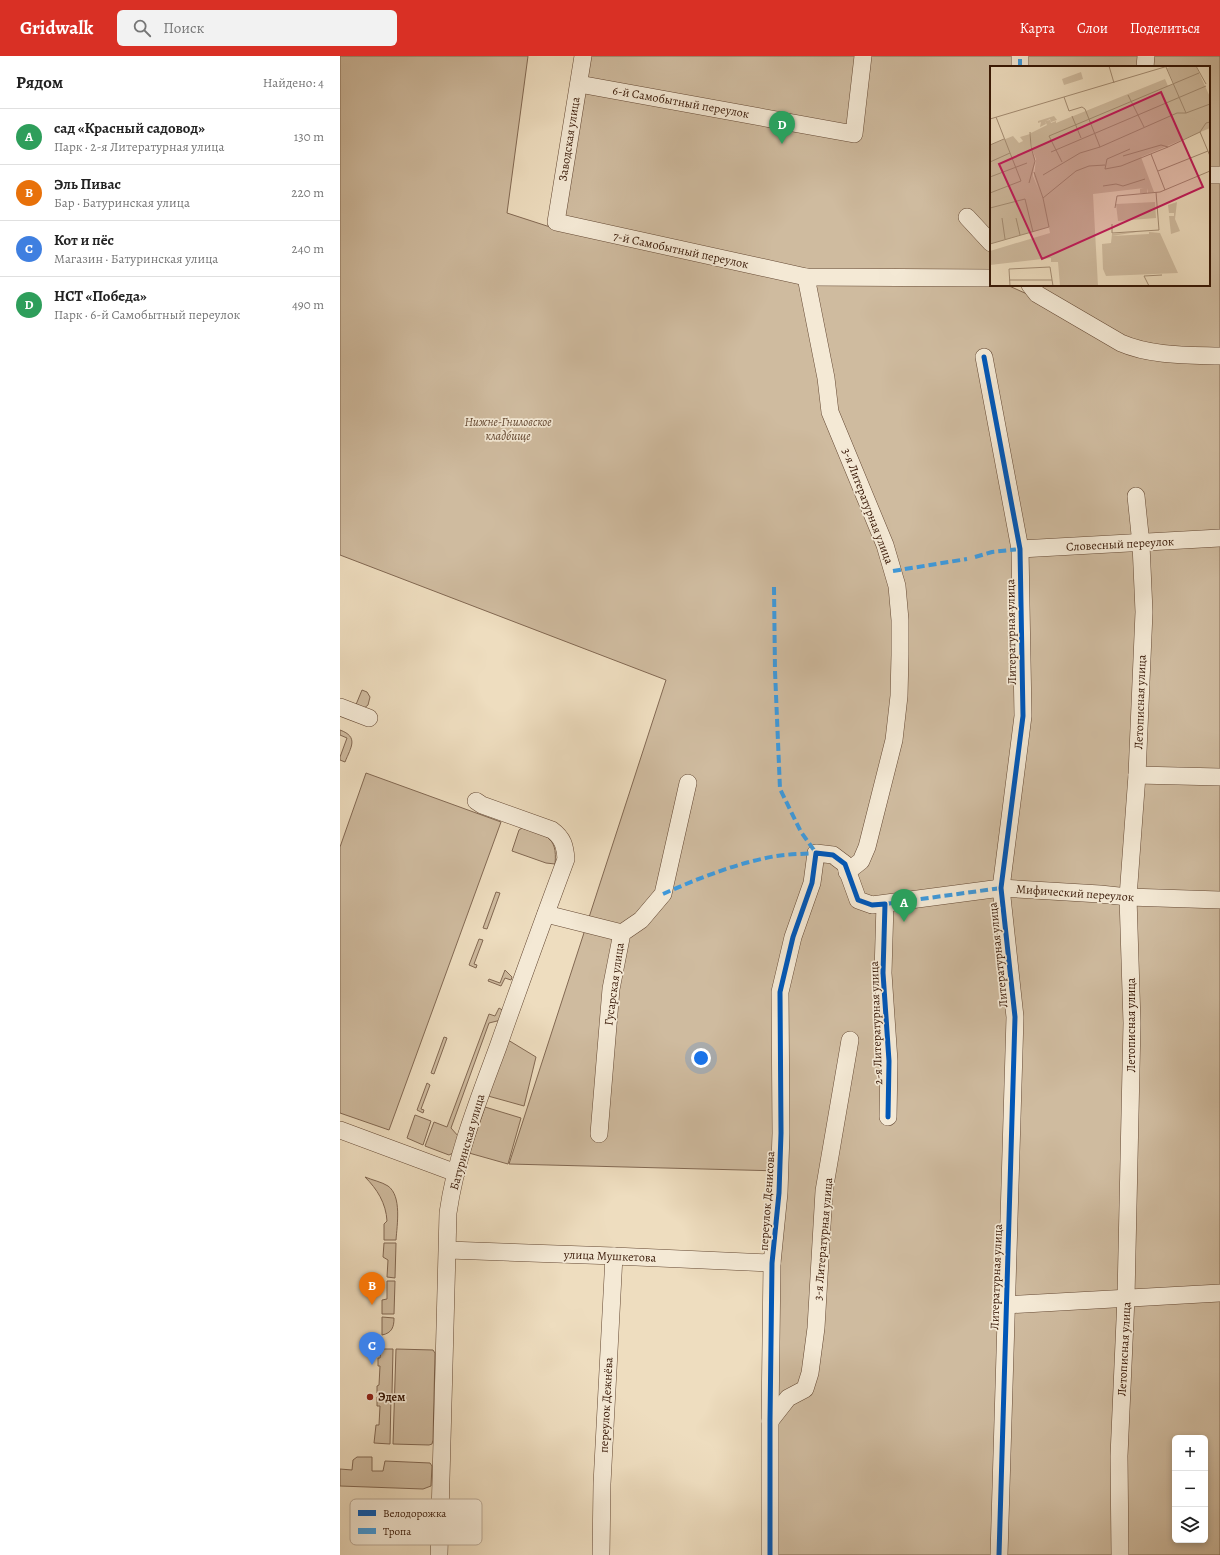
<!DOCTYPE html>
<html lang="ru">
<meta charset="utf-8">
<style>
:root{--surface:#fff;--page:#f2f2f2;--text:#222;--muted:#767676;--line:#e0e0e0;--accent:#d93025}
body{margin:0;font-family:Alegreya,serif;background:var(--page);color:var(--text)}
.controls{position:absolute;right:12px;bottom:12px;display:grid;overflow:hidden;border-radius:6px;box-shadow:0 2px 6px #0003}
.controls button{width:36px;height:36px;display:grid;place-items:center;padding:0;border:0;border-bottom:1px solid var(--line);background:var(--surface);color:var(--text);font:20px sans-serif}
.you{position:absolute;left:361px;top:1002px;width:14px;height:14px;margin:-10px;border:3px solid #fff;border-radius:50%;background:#1a73e8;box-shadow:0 0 0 6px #1a73e833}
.badge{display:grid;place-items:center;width:26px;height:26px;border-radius:50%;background:var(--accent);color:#fff;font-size:13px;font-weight:700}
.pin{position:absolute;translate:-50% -33px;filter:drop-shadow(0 1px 2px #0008)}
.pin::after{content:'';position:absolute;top:21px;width:14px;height:12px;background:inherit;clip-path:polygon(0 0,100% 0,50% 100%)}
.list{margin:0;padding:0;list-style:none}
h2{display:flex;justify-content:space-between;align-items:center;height:52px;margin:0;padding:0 16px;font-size:17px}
h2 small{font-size:13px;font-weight:400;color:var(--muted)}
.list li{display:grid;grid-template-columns:26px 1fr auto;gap:12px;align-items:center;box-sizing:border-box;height:56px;padding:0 16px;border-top:1px solid var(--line)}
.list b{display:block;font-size:15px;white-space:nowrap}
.list p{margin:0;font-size:13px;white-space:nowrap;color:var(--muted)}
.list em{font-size:13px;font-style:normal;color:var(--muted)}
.icon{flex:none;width:22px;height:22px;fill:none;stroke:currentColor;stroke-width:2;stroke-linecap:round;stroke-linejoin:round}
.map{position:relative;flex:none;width:880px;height:1499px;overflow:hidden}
header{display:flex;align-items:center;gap:24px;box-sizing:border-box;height:56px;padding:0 20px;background:var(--accent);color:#fff}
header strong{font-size:19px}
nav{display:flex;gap:22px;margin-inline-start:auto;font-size:14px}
.search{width:280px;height:36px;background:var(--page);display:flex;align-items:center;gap:10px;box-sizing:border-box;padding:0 14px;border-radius:6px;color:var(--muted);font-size:15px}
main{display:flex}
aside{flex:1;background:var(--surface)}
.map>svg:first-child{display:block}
.green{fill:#cfbb9f;stroke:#826852;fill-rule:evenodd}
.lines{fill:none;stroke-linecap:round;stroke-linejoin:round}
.minor-casing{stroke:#644833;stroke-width:18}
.minor{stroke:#f4e9d5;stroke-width:17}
.quiet{stroke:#3e9add;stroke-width:4;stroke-dasharray:8 4;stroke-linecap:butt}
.cycleway-casing{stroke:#f4e9d5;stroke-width:8}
.cycleway{stroke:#0057b8;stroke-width:5}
.poi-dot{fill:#8f2418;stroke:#f4e9d5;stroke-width:1.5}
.labels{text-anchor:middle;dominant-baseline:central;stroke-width:3.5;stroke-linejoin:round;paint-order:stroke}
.street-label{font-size:12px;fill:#361604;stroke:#f4e9d5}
.park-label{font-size:12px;font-style:italic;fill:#644832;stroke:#f4e9d5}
.poi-label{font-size:12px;font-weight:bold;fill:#361604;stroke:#f4e9d5;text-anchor:start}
.inset-road{fill:none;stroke:#a48d74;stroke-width:1}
.view{fill:#c2185b;fill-opacity:0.15;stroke:#c2185b;stroke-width:2}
.inset-edge{fill:none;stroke:#361604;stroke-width:2}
.key{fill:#f4e9d5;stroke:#bbaa96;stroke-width:1}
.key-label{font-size:11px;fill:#361604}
</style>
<header>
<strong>Gridwalk</strong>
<div class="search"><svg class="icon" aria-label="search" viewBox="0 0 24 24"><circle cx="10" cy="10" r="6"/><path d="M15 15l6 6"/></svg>Поиск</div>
<nav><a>Карта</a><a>Слои</a><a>Поделиться</a></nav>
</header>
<main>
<aside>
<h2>Рядом<small>Найдено: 4</small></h2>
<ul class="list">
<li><span class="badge" style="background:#2e9e5b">A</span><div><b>сад «Красный садовод»</b><p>Парк · 2-я Литературная улица</p></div><em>130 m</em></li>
<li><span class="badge" style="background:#e8710a">B</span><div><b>Эль Пивас</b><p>Бар · Батуринская улица</p></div><em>220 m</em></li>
<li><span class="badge" style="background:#3f7fe0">C</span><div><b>Кот и пёс</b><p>Магазин · Батуринская улица</p></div><em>240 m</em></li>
<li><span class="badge" style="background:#2e9e5b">D</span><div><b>НСТ «Победа»</b><p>Парк · 6-й Самобытный переулок</p></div><em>490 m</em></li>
</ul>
</aside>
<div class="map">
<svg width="880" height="1499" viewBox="0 0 880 1499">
<rect width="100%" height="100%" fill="#eeddbf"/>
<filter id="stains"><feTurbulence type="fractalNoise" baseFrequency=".005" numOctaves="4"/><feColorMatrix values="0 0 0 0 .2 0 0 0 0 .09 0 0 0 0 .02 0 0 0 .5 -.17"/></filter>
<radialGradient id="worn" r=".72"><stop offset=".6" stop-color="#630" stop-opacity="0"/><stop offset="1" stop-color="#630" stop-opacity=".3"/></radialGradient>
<g class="green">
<path d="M 0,0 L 188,0 L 167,157 L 207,170 L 362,201 L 463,223 L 667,229 L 707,247 L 788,296 L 880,304 L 880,1499 L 434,1499 L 441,1115 L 169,1108 L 326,624 L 0,499 ZM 835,1382 L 865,1382 L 865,1484 L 835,1484 Z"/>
<polygon points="247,0 880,0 880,296 796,291 685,229 869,229 869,11 651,11 651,220 466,219 222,165"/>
<polygon points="22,634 27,636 30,641 28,649 23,653 15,651"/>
<path d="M 0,674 C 19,681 11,691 5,706 L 0,704 L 0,701 L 7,682 L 0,679 Z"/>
<polygon points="26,717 161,766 49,1074 0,1057 0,791"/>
<path d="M 182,772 C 204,779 218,779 215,808 L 206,807 L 172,795 L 179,774 Z"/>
<polygon points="156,836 160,837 147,873 143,872"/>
<polygon points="139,883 143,884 134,908 137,909 136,912 129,909"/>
<polygon points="165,914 172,921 171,924 165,922 161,930 148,925 149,923 160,927"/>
<polygon points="159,952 164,955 161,964 149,967 111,1072 119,1081 113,1097 109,1099 85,1090 94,1066 107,1071 149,958 155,960"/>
<polygon points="104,981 107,982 94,1018 91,1017"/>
<polygon points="168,984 196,1001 184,1050 148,1040"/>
<polygon points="87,1027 90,1029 81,1053 84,1054 83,1057 77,1054"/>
<polygon points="145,1051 181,1062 168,1108 129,1097"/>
<polygon points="75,1059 91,1065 83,1089 67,1082"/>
<path d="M 25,1121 C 32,1124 42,1126 48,1130 C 62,1140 57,1169 56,1184 L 44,1184 L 44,1168 L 47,1165 C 46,1147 37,1133 25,1121 Z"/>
<polygon points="44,1187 56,1187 55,1222 47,1221 48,1204 43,1201"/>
<polygon points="47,1225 55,1225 54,1258 42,1258 42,1244 47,1243"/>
<path d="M 42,1261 L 54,1262 C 54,1271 52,1277 42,1279 Z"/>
<polygon points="41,1293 53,1293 52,1338 37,1337 37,1330 39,1329 40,1310 38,1310 38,1302 40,1302"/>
<polygon points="56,1293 93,1294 95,1297 93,1384 92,1388 89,1389 53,1388"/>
<polygon points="37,1341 51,1341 50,1388 34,1387 36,1369 39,1369 40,1350 37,1350"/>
<polygon points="17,1401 32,1401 32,1415 43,1415 45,1405 90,1407 92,1410 91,1430 83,1433 0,1430 0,1413 12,1414 13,1404"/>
</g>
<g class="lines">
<g class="minor-casing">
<g id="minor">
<polyline points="243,0 216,166 466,221 651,222"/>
<polyline points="680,11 680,0"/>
<polyline points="805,11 806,0"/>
<polyline points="239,28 514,78 523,0"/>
<polyline points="869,119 880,119"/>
<polyline points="627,161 651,187"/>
<polyline points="466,221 486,322 490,356 545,489 557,530 560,564 560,599 559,640 554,684 527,791 521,805 507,816"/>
<path d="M 690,229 L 697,238 L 781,287 C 811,300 847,299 880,300"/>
<polyline points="644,301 680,493 683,660 661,832 675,961 659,1499"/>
<polyline points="680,493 880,482"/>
<polyline points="0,651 29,662"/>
<polyline points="797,719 880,721"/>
<polyline points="545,848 543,917 549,1005 548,1061"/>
<polyline points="206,858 282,877"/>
<polyline points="0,1074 116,1117"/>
<polyline points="259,1078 271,933 282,877 301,864 323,838 348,727"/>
<polyline points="108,1194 274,1200 432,1207"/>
<polyline points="665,1249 880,1237"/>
<polyline points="430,1365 448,1342 465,1333 470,1317 476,1272 484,1135 510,984"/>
<path d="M 99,1499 L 108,1157 C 116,1100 138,1045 158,991 C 180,928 203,865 226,803 C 225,790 223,782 212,774 L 142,749 L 136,745"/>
<polyline points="261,1499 262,1428 274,1200"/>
<polyline points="430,1499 430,1365 432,1207 439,1137 441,1077 440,936 453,881 472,827 476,797 493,799 505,808 518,844 532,849 661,832 760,838 788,841 880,844"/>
<polyline points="780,1499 779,1400 786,1241 792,967 788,841 797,719 804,556 801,488 796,440"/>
</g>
</g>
<use href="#minor" class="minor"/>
<g class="quiet">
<polyline points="680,11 680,0"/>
<polyline points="635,501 652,496 680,493"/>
<polyline points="553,515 627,503"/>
<polyline points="434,531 435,615 440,733 461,776 476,797"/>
<path d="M 323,838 C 359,822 397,807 436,800 C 449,798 463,798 476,797"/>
<polyline points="545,848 661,832"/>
</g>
<g class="cycleway-casing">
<g id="cycleway">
<polyline points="644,301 680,493 683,660 661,832 675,961 659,1499"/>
<polyline points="430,1499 430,1365 432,1207 439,1137 441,1077 440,936 453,881 472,827 476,797 493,799 505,808 518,844 532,849 545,848 543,917 549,1005 548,1061"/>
</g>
</g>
<use href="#cycleway" class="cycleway"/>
</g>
<circle class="poi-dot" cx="30" cy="1341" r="4"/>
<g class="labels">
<g class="street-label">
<text transform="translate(341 46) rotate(10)">6-й Самобытный переулок</text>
<text transform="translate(229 83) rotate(-81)">Заводская улица</text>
<text transform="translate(341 194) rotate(12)">7-й Самобытный переулок</text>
<text transform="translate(528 450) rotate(69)">3-я Литературная улица</text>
<text transform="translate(780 488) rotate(-3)">Словесный переулок</text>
<text transform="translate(671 576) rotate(-91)">Литературная улица</text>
<text transform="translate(800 646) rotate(-88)">Летописная улица</text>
<text transform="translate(735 837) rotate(4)">Мифический переулок</text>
<text transform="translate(658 899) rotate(-96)">Литературная улица</text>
<text transform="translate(274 928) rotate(-82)">Гусарская улица</text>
<text transform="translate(536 967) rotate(-92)">2-я Литературная улица</text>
<text transform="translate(791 969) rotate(-90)">Летописная улица</text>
<text transform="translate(127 1086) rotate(-74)">Батуринская улица</text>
<text transform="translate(427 1145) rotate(-86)">переулок Денисова</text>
<text transform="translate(483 1183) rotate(-85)">3-я Литературная улица</text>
<text transform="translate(270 1200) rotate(2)">улица Мушкетова</text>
<text transform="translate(656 1221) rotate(-88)">Литературная улица</text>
<text transform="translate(784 1293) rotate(-87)">Летописная улица</text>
<text transform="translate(266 1349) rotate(-87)">переулок Дежнёва</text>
</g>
<g class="park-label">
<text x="168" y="366">Нижне-Гниловское<tspan x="168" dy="14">кладбище</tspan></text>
</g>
<g class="poi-label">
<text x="38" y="1341">Эдем</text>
</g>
</g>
<g transform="translate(650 10)">
<rect width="220" height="220" fill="#eeddbf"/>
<path d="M 183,0 L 206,0 L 220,31 L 220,62 L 151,91 L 164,126 L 158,127 L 157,122 L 157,127 L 150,127 L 150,123 L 154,122 L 103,128 L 108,220 L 70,220 L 68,196 L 61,196 L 61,192 L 0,199 L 0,185 L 60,167 L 56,146 L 59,161 L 0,178 L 0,79 L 23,70 L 29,77 L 33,75 L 30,71 L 40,68 L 40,81 L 45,93 L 43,110 L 49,124 L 44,110 L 46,93 L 41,81 L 41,67 L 57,59 L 55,55 L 56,58 L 50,61 L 51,56 L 48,57 L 48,55 L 64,50 L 67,54 L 61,56 L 60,53 L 56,55 L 60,54 L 61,57 L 66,55 L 66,57 L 175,13 L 178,20 L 184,18 L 177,2 ZM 91,6 L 93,13 L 74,19 L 72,13 ZM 165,136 L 166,152 L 128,155 L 126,138 ZM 187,136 L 185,153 L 190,165 L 181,168 L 179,150 L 184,150 L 184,147 L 179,147 L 178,139 ZM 153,165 L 122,170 L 159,168 L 159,166 L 170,167 L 188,207 L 116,210 L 113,203 L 112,178 L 121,177 L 122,168 Z" fill="#cfbb9f"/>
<path class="inset-road" d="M 119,0 L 124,17M 206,0 L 216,18M 176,1 L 196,47M 138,29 L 154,61M 74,31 L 79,45 L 92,41 L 95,43 L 110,81M 82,50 L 91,72M 0,53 L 178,0M 210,66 L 220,90M 0,79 L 14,73M 140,83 L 117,93 L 115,103 L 131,100 L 178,81 L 210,66 L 216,57 L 220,56M 61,86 L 216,20M 161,88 L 175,124M 133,90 L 171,79 L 178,81M 0,96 L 20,87M 72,96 L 59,70 L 209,7M 168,105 L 218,85M 53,109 L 90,87 L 110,81 L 187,47 L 196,47 L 220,38M 0,111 L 37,97M 39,117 L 45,95 L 41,81 L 40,66M 113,120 L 126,118 L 133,120 L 155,113M 0,127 L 31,115 L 6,51M 53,132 L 86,105 L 99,100 L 115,99M 0,142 L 35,133 L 43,166M 125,142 L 127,130 L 170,126 L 220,105M 12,152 L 15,173M 26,152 L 30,169M 122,158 L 122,167 L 169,164 L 166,126M 0,178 L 59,161 L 53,132 L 44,106M 19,214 L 62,214M 20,220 L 19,203 L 60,201 L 63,220M 159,220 L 154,210 L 172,209"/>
<path class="view" d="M 171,26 L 213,121 L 52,193 L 9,98 Z"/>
<rect width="220" height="220" class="inset-edge"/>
</g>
<rect x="10" y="1443" width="132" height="46" rx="6" class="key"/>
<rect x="18" y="1454" width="18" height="6" fill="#0057b8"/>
<rect x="18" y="1472" width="18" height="6" fill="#3e9add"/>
<g class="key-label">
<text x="43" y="1461">Велодорожка</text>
<text x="43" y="1479">Тропа</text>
</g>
<rect width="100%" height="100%" filter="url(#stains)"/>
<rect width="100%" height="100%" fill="url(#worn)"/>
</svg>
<div class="controls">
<button>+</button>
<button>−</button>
<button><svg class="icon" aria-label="layers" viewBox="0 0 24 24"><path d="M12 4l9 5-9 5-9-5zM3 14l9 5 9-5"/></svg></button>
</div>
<div class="you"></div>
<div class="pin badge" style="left:564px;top:866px;background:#2e9e5b">A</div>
<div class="pin badge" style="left:32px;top:1249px;background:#e8710a">B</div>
<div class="pin badge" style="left:32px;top:1309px;background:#3f7fe0">C</div>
<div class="pin badge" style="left:442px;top:88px;background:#2e9e5b">D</div>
</div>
</main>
